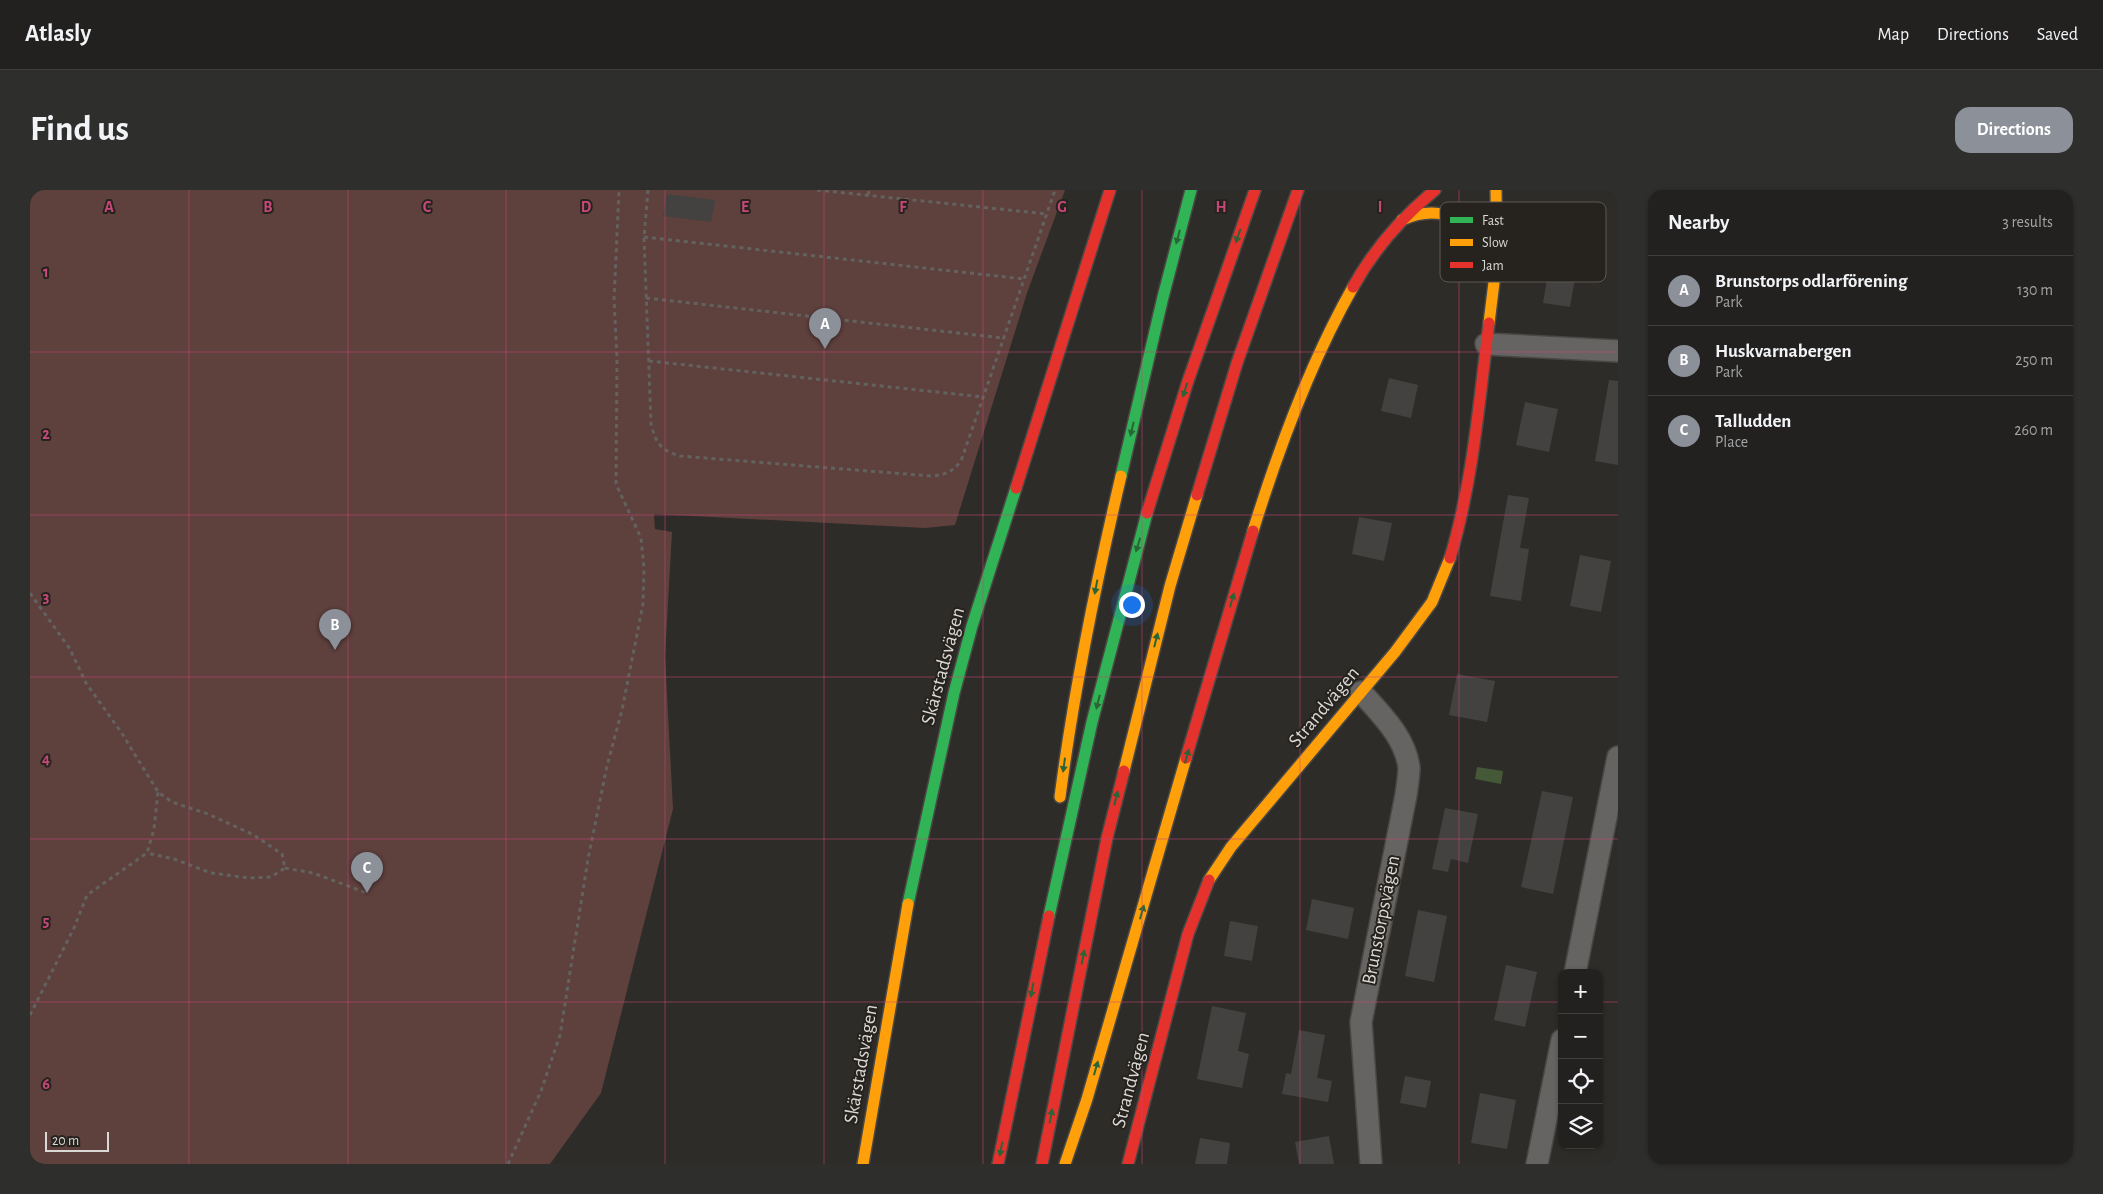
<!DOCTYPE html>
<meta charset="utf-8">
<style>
:root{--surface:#22211f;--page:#2e2e2c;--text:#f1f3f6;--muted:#a2a3a4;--line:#3f3e3d;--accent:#8c9099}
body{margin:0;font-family:"Alegreya Sans",sans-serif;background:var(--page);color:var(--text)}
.controls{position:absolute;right:15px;bottom:15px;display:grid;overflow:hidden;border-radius:10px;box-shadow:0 1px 4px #0004}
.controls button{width:45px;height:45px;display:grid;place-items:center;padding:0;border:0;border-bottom:1px solid var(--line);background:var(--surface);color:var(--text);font:25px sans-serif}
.scale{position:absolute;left:15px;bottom:12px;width:64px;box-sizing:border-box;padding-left:5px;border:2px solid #dad8d5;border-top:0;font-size:14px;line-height:18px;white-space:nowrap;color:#dad8d5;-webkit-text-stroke:4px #26231e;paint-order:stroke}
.you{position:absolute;left:1101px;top:414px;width:18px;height:18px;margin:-12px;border:4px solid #fff;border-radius:50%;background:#1a73e8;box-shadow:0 0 0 8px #1a73e833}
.badge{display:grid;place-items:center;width:32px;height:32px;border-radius:50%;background:var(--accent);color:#fff;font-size:16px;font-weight:700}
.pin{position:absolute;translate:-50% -41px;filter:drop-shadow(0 1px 2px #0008)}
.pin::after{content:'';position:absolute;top:26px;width:18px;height:15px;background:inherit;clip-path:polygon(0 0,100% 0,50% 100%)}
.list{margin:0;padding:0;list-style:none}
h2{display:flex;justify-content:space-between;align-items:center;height:65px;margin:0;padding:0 20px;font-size:21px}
h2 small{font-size:16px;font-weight:400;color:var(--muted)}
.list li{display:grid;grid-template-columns:32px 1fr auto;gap:15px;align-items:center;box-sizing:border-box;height:70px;padding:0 20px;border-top:1px solid var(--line)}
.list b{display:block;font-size:19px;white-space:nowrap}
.list p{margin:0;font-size:16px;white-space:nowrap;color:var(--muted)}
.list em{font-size:16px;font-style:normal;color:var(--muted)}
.icon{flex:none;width:28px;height:28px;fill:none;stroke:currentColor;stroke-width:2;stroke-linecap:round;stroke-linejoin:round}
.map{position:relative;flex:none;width:1588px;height:974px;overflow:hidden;border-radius:15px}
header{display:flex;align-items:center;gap:30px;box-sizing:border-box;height:70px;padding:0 25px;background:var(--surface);border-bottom:1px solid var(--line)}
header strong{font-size:24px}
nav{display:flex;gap:28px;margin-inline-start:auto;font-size:18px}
.intro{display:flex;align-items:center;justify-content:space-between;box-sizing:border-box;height:120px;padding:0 30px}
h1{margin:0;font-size:35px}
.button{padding:12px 22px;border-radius:15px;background:var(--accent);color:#fff;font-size:18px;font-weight:700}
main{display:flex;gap:30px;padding:0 30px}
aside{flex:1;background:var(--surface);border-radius:15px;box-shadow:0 1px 4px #0004}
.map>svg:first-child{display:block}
.green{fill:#5e403d}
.water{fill:#455838}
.building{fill:#434240}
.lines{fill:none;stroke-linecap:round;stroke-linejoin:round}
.street-casing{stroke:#494845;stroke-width:24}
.fast-casing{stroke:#494845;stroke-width:14}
.slow-casing{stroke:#494845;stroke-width:14}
.jam-casing{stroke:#494845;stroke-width:14}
.path{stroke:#63625f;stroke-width:3;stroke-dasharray:4 4;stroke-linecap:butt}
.street{stroke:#666462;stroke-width:21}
.fast{stroke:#30b455;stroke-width:11}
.slow{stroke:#ff9f0a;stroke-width:11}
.jam{stroke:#e5322d;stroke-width:11}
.oneway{fill:#2a6437}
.grid{fill:none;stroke:#c8487a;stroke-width:1;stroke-opacity:0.55}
.labels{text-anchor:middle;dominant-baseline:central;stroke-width:4;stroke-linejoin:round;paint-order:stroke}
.street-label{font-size:20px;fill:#dad8d5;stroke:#26231e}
.key{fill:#26231e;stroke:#5c5955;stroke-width:1}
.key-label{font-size:14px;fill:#dad8d5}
.grid-label{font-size:16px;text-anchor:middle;font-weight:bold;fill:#c8487a;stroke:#26231e;stroke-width:4;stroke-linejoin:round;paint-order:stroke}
</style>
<header>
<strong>Atlasly</strong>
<nav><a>Map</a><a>Directions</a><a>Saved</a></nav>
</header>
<div class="intro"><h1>Find us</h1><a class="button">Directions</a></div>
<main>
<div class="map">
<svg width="1588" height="974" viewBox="0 0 1588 974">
<rect width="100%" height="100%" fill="#2e2c29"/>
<polygon class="green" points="0,0 1035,0 997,103 925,335 895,338 624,324 625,339 642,342 635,466 643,619 571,903 520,974 0,974"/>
<polygon class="water" points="1447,577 1473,581 1471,594 1445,589"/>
<g class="building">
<polygon points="637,4 685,10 681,32 633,26"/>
<polygon points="1519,77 1546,82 1540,117 1513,113"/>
<polygon points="1359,188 1388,195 1381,228 1351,221"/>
<polygon points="1579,190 1588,191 1588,275 1565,271"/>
<polygon points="1495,212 1528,219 1519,262 1486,255"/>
<polygon points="1478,305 1499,308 1490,358 1499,359 1491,411 1460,406"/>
<polygon points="1329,327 1362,333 1354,371 1322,364"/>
<polygon points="1550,365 1581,371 1571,422 1540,416"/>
<polygon points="1427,484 1465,491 1457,532 1419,525"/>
<polygon points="1512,601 1543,607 1523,704 1491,697"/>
<polygon points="1415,618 1448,624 1438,673 1421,669 1418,682 1402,679"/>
<polygon points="1282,709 1324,718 1318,749 1276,740"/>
<polygon points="1388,720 1417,726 1404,792 1375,786"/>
<polygon points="1200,731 1228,736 1222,771 1194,766"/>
<polygon points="1476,775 1507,782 1495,837 1464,830"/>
<polygon points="1182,816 1216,823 1208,861 1219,864 1212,898 1167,889"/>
<polygon points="1269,840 1295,845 1287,888 1302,891 1298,912 1252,904 1256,883 1261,884"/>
<polygon points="1375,886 1401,891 1396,918 1370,913"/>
<polygon points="1450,903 1486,910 1477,959 1441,953"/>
<polygon points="1299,946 1304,974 1269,974 1265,952"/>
<polygon points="1170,948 1200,953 1197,974 1165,974"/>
</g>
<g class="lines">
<g class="street-casing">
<g id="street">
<polyline points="1456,154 1588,161"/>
<path d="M 1331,502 C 1350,523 1376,548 1379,578 C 1379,586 1377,597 1376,605 L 1331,832 L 1341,974"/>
<polyline points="1545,783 1588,567"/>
<polyline points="1507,974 1532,850"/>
</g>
</g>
<g class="fast-casing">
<g id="fast">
<polyline points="1091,286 1133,107 1161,0"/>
<polyline points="878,714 924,503 942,436 986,298"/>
<polyline points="1019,726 1062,532 1117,323"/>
</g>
</g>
<g class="slow-casing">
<g id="slow">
<path d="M 1372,30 C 1417,10 1439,35 1467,68"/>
<polyline points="1459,133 1467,68 1466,0"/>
<path d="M 1223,341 C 1249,257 1280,173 1323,97"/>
<polyline points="1094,581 1140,396 1167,305"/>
<path d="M 1030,607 C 1044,499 1066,392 1091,286"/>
<polyline points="1179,690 1201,657 1365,462 1402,412 1420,368"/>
<polyline points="833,974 878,714"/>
<polyline points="1035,974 1057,909 1156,568"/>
</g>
</g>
<g class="jam-casing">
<g id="jam">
<path d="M 1323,97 C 1344,59 1371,28 1405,0"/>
<polyline points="986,298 1080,0"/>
<polyline points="1167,305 1207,173 1268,0"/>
<polyline points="1117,323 1158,191 1225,0"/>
<path d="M 1420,368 C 1443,292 1449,212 1459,133"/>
<polyline points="1156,568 1223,341"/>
<polyline points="968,974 1019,726"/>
<polyline points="1012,974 1077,648 1094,581"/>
<polyline points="1098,974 1158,744 1179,690"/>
</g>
</g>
<g class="path">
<path d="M 618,0 L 614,47 L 621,234 C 626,253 630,260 650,266 L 901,286 C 915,285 922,282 931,271 L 1025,0"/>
<polyline points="787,0 1017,24"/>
<polyline points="838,5 839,0"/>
<polyline points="614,47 994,89"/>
<polyline points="616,108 973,148"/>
<polyline points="619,171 953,207"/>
<polyline points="0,403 40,459 56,493 91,542 128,602 142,612 178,624 224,645 252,664 255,678 241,687 219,688 181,683 144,669 117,663"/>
<polyline points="255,678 283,683 337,703"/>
<polyline points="0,825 44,738 57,705 117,663 124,639 128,602"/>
<polyline points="478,974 511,901 530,845 558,669 577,576 592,520 613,414 614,379 611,348 586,294 587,168 584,110 589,0"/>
</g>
<use href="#street" class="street"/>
<use href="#fast" class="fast"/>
<use href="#slow" class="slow"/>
<use href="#jam" class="jam"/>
</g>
<defs><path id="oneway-solid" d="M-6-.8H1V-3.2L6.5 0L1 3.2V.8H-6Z" transform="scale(1.25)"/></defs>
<g class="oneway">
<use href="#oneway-solid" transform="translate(1208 46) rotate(110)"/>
<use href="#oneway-solid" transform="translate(1148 47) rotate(105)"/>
<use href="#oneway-solid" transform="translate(1155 200) rotate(107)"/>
<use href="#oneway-solid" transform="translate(1102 239) rotate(103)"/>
<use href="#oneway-solid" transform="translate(1108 355) rotate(107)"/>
<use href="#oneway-solid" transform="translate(1066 397) rotate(101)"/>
<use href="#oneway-solid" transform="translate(1202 410) rotate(-74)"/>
<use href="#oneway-solid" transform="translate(1126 450) rotate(-76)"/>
<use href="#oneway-solid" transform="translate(1068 512) rotate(104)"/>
<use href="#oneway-solid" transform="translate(1157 566) rotate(-74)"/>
<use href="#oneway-solid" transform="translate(1034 575) rotate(98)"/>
<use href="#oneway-solid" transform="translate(1086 608) rotate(-76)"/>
<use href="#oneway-solid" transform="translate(1112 722) rotate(-74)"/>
<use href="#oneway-solid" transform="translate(1053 767) rotate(-79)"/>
<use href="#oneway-solid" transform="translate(1002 800) rotate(101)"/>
<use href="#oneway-solid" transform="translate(1066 878) rotate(-74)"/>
<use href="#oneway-solid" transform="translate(1021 926) rotate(-79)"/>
<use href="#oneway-solid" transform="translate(971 959) rotate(101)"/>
</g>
<path class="grid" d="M 159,0 L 159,974M 318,0 L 318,974M 476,0 L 476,974M 635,0 L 635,974M 794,0 L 794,974M 953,0 L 953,974M 1112,0 L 1112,974M 1270,0 L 1270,974M 1429,0 L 1429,974M 0,162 L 1588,162M 0,325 L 1588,325M 0,487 L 1588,487M 0,649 L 1588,649M 0,812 L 1532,812M 1569,812 L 1588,812"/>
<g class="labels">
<g class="street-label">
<text transform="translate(913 476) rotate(-75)">Skärstadsvägen</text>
<text transform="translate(1294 517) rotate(-50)">Strandvägen</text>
<text transform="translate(1351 730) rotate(-79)">Brunstorpsvägen</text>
<text transform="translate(831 874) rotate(-80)">Skärstadsvägen</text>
<text transform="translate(1101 890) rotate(-75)">Strandvägen</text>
</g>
</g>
<rect x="1410" y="12" width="166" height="80" rx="8" class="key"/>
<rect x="1420" y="27" width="23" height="6" fill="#30b455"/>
<rect x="1420" y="49" width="23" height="7" fill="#ff9f0a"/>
<rect x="1420" y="72" width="23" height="6" fill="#e5322d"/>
<g class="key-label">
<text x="1452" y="35">Fast</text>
<text x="1452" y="57">Slow</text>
<text x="1452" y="80">Jam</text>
</g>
<g class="grid-label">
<text x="79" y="22">A</text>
<text x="238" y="22">B</text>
<text x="397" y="22">C</text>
<text x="556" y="22">D</text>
<text x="715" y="22">E</text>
<text x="873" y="22">F</text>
<text x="1032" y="22">G</text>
<text x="1191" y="22">H</text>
<text x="1350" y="22">I</text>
<text x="16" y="87">1</text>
<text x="16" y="249">2</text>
<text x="16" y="412">3</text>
<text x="16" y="574">4</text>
<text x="16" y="736">5</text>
<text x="16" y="899">6</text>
</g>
</svg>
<div class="controls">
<button>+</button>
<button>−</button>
<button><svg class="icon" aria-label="locate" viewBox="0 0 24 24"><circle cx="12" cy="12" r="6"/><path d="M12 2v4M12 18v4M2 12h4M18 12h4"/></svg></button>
<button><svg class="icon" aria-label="layers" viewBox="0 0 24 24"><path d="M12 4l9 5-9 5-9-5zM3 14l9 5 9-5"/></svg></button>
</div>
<div class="scale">20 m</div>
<div class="you"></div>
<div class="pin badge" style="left:795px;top:159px">A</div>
<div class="pin badge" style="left:305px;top:460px">B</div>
<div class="pin badge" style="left:337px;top:703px">C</div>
</div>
<aside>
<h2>Nearby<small>3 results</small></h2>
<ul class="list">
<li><span class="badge">A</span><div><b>Brunstorps odlarförening</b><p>Park</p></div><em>130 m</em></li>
<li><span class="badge">B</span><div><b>Huskvarnabergen</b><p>Park</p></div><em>250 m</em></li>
<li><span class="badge">C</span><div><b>Talludden</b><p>Place</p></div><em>260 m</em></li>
</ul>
</aside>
</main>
